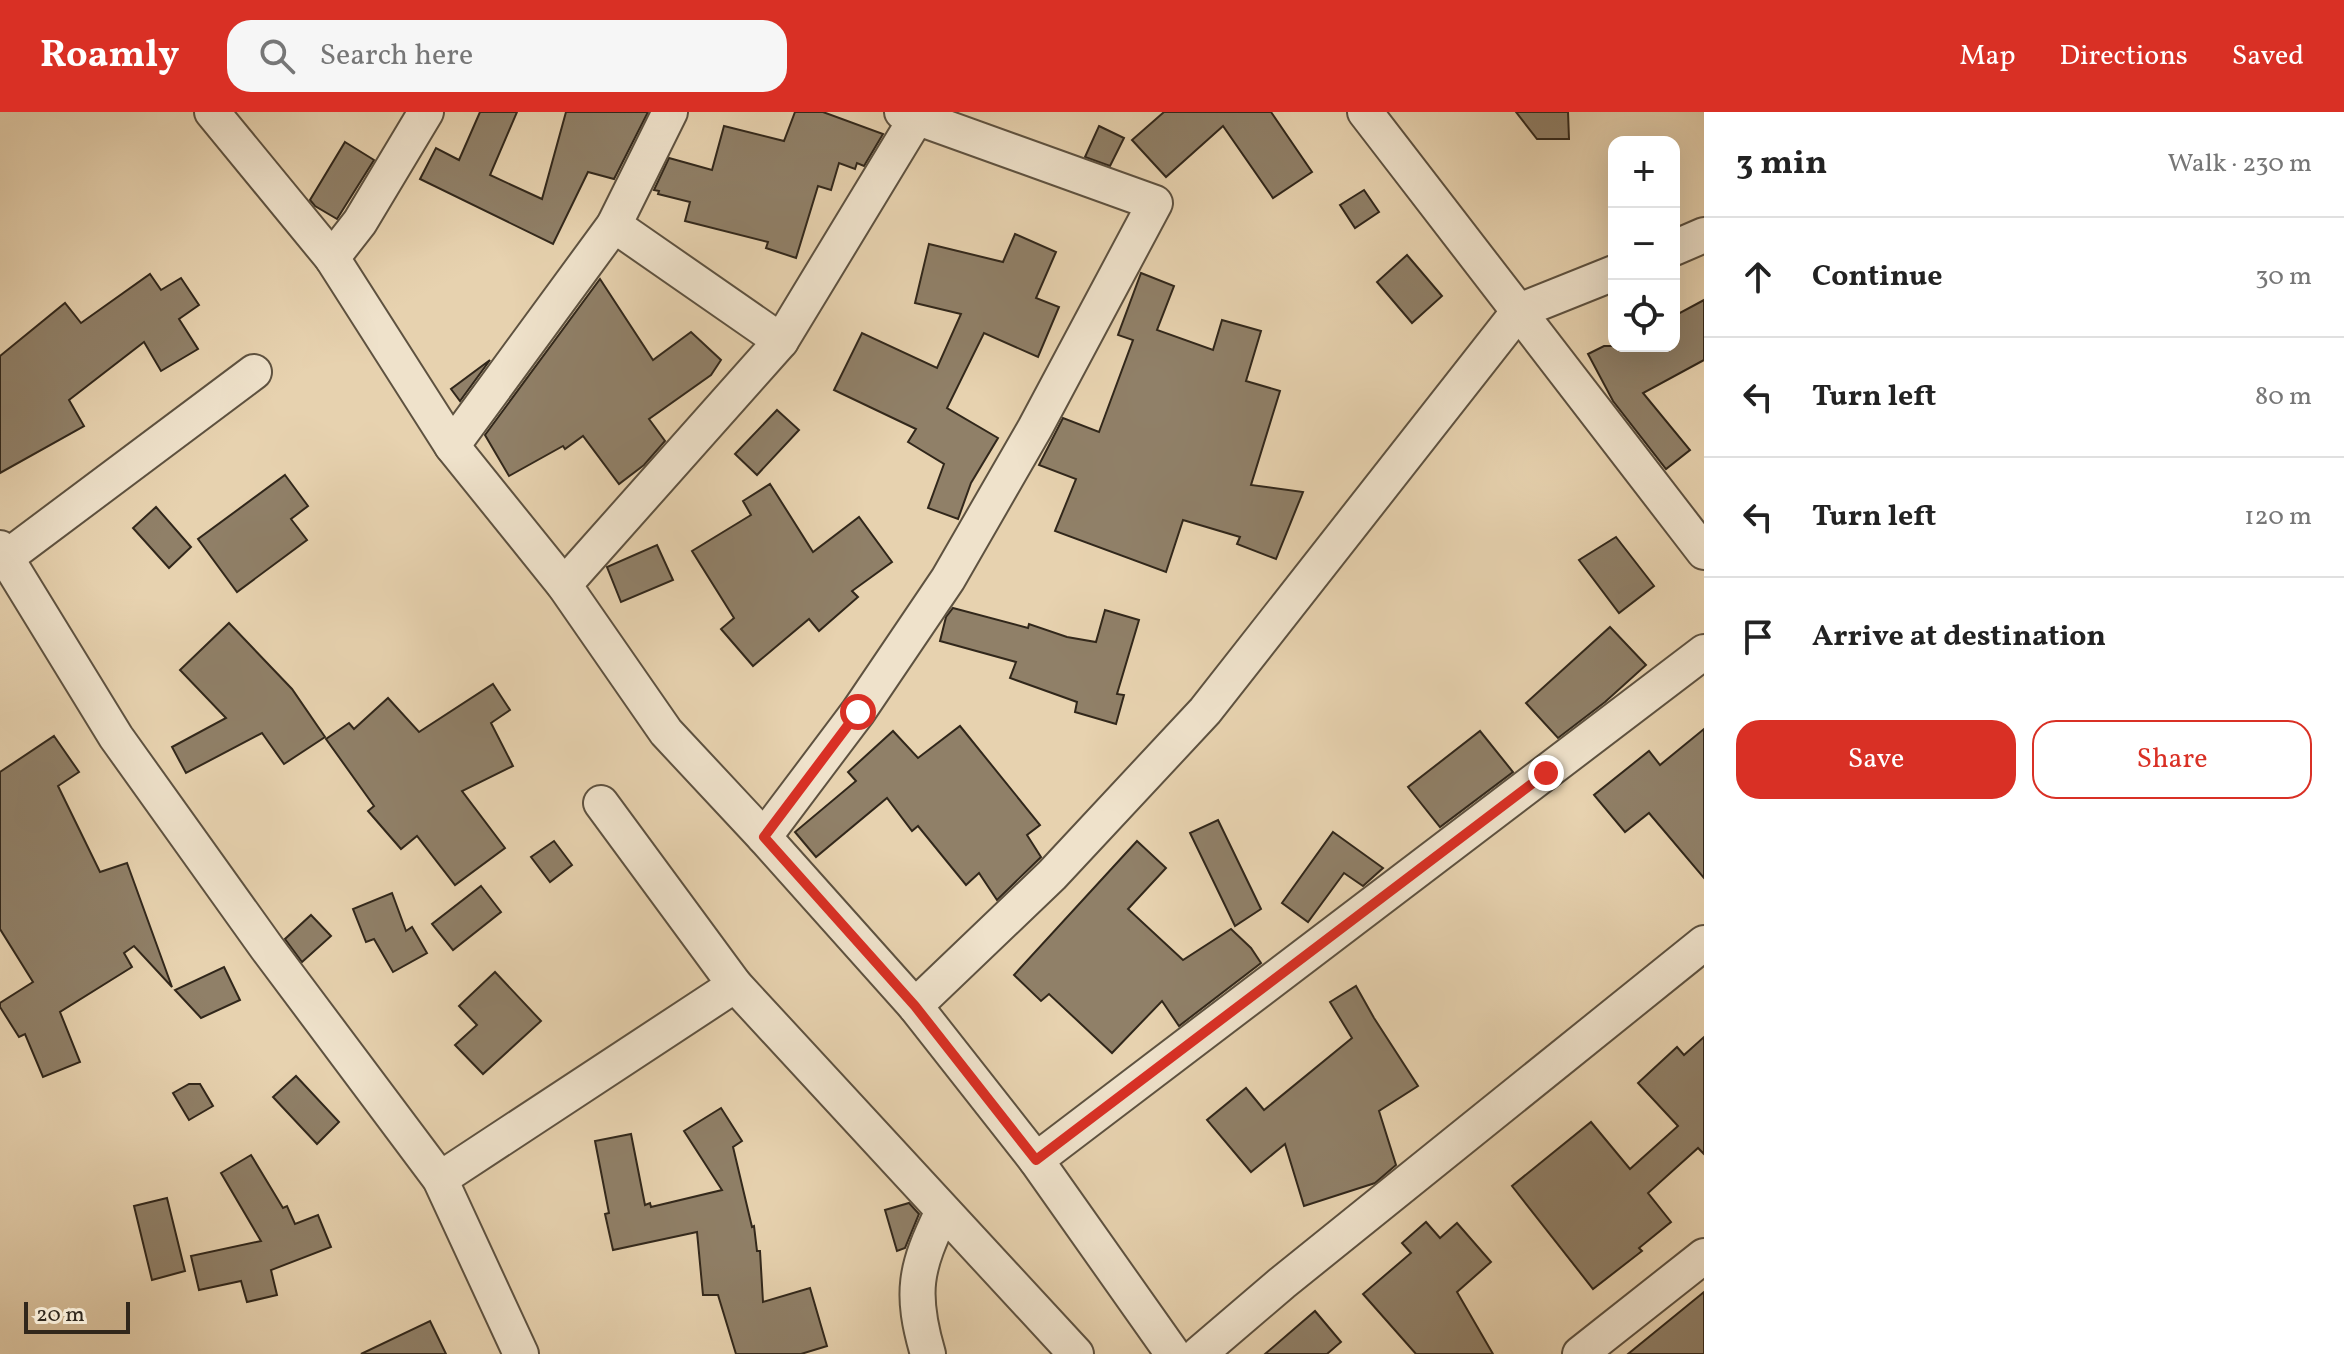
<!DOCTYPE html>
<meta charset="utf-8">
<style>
:root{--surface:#fff;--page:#f6f6f6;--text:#222;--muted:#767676;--line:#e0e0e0;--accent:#d93025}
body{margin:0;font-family:Vollkorn,serif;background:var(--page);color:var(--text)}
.controls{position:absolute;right:24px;top:24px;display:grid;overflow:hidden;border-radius:16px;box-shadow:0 8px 32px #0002}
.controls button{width:72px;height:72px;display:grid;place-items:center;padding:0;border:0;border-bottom:2px solid var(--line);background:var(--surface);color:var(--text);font:40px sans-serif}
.scale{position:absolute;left:24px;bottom:20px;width:106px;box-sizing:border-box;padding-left:8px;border:4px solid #31271b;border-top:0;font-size:22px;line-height:28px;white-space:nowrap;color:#31271b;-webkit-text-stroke:6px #efe2cb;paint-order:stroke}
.stop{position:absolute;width:24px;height:24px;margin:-18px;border:6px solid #d93025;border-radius:50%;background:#fff}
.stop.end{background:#d93025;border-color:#fff;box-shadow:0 2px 8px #0008}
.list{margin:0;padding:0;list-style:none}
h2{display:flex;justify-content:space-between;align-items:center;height:104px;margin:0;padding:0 32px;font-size:34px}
h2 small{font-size:26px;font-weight:400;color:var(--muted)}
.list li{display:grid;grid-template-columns:52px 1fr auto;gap:24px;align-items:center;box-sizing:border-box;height:120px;padding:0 32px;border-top:2px solid var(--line)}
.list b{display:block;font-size:30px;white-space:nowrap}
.list em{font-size:26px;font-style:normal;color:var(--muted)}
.actions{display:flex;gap:16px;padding:24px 32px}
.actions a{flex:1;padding:18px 0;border:2px solid var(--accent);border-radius:24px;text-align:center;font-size:28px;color:var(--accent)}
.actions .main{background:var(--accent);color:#fff}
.icon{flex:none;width:44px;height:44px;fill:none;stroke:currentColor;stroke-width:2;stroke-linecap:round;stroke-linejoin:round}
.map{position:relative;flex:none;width:1704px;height:1242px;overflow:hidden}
header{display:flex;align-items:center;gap:48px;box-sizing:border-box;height:112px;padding:0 40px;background:var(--accent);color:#fff}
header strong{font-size:38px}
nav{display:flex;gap:44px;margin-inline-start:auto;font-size:28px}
.search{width:560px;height:72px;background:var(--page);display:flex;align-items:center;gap:20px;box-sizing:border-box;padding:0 28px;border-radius:24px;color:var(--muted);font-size:30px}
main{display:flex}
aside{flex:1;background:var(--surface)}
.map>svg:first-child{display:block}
.building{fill:#908068;stroke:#31271b;stroke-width:2}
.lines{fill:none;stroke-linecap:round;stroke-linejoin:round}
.street-casing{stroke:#5e5240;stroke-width:38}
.street{stroke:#efe2cb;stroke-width:34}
.route{stroke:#d93025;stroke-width:10}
</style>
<header>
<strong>Roamly</strong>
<div class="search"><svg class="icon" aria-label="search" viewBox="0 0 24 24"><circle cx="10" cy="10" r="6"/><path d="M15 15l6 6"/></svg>Search here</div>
<nav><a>Map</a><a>Directions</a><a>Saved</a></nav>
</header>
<main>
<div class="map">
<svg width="1704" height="1242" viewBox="0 0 1704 1242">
<rect width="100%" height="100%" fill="#e7d2af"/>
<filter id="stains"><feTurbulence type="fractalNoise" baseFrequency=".0025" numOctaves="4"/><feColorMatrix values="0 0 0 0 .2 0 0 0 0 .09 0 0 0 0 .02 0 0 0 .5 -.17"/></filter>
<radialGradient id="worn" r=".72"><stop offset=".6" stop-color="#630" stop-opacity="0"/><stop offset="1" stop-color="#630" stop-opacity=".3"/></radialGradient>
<g class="building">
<polygon points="480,0 517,0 490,63 542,87 566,0 648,0 614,67 588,60 553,132 420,67 436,36 459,48"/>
<polygon points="795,0 823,0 883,22 864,54 857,51 855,57 839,51 831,78 818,74 796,146 766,136 768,130 685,109 690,90 658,82 659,79 654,78 669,46 712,58 724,14 784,29"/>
<polygon points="1164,0 1271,0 1312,60 1273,86 1223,14 1166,65 1132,28"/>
<polygon points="1516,0 1568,0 1569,27 1537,27"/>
<polygon points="1099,14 1124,26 1110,54 1085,45"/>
<polygon points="345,30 374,48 337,107 315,94 310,88"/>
<polygon points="1364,78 1379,100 1355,116 1340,93"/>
<polygon points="1015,122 1056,140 1036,186 1059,195 1038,245 984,221 947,296 998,326 971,371 958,407 928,396 944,352 908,330 916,317 834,278 862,221 937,256 961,202 915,191 929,132 1003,150"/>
<polygon points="1407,143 1442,184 1412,211 1377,170"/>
<polygon points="1141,161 1174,174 1157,218 1213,238 1222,208 1261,219 1246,269 1280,279 1251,373 1303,380 1276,447 1237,432 1240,425 1183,408 1166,460 1055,419 1076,367 1039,353 1063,306 1099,320 1133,228 1118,223"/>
<polygon points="150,162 161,178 181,166 199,193 179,207 198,237 161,259 144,230 69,288 84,314 0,361 0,244 65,191 81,211"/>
<polygon points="600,167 653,248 691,220 721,248 711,263 649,307 665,329 644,353 619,372 583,324 565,337 563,334 509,364 485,323"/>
<polygon points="1704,188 1704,248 1643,281 1690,338 1666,357 1613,289 1588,242 1604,234 1674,234 1674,204"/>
<polygon points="490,248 460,289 451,277"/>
<polygon points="777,298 799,318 757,363 735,342"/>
<polygon points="285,363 308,394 291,407 307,428 237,480 198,427"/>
<polygon points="770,372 813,440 859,405 892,450 852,479 858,485 819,519 809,507 753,554 721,517 734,506 692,439 751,403 743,389"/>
<polygon points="156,395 191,435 169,456 133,416"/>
<polygon points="1616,425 1654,474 1619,501 1579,448"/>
<polygon points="657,433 673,468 621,490 607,455"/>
<polygon points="953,496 1028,516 1029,512 1067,525 1096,530 1105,498 1139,508 1117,582 1124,583 1116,612 1075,600 1077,590 1010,566 1016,550 940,529 946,505"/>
<polygon points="229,511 292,577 325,625 284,652 262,621 186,661 172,635 226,606 180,558"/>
<polygon points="1610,515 1646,553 1605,590 1558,626 1526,591"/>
<polygon points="493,572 510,598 491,611 513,654 462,679 505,736 455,773 417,724 401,737 368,699 374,694 326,627 349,611 354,617 388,586 419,620"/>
<polygon points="960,614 1040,713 1027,723 1041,745 997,788 979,761 966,773 918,714 912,719 887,686 816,745 795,720 856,669 848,660 893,619 918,646"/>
<polygon points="1704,617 1704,766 1649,701 1625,720 1594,683 1649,639 1660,653"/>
<polygon points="1480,619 1513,660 1440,715 1408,675"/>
<polygon points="54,624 79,660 58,674 100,760 127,751 172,875 134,834 124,841 132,855 60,900 80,950 43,965 25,922 19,925 0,895 0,891 33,870 0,817 0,660"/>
<polygon points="1218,708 1261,797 1235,814 1190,721"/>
<polygon points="1333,720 1383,756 1363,774 1344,761 1308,810 1282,791"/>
<polygon points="554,729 572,753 550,770 531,745"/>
<polygon points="1137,729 1166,756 1128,797 1183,848 1231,817 1251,836 1261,851 1179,914 1162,889 1112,941 1049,882 1041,889 1014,863"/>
<polygon points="481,774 501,800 453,838 432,812"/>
<polygon points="392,781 406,819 412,815 427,841 393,860 374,827 366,830 353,797"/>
<polygon points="311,803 331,824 302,850 285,827"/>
<polygon points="224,855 240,888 201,906 175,878"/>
<polygon points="495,860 541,909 483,962 455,933 477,913 459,894"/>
<polygon points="1356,874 1374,906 1418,974 1379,999 1396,1053 1375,1071 1304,1094 1285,1032 1251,1060 1207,1008 1246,976 1264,998 1352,926 1330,890"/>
<polygon points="1704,925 1704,1042 1698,1036 1648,1081 1671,1110 1639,1136 1642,1139 1593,1177 1512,1074 1591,1010 1630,1057 1678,1014 1638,971 1677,935 1684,943"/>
<polygon points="296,964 339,1010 317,1032 273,985"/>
<polygon points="189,972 200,972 213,994 189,1008 173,981"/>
<polygon points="721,996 742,1029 733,1035 752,1115 754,1114 757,1139 760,1139 763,1190 810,1176 827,1234 801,1242 736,1242 718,1183 703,1183 697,1120 613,1138 605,1102 609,1101 595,1029 631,1022 645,1093 650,1091 651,1095 722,1078 684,1019"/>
<polygon points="251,1043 283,1096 287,1094 295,1112 318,1103 331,1135 271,1158 277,1183 247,1190 241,1169 199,1178 191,1144 261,1129 221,1061"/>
<polygon points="167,1086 185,1159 152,1168 134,1094"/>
<polygon points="909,1091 919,1102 905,1136 897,1139 885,1098"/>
<polygon points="1426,1110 1440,1126 1457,1111 1491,1150 1457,1180 1493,1242 1416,1242 1363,1182 1411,1141 1402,1131"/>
<polygon points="1704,1180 1704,1242 1628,1242"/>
<polygon points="1315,1199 1341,1230 1327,1242 1265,1242"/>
<polygon points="430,1209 446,1242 361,1242"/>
</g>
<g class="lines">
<g class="street-casing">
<g id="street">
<polyline points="212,0 332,146 452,334 564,473 666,620 764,725 915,894 1036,1048 1173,1242"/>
<polyline points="1365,0 1704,440"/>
<polyline points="614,113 781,229"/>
<polyline points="1674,136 1704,123"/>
<polyline points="332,146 360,110 426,0"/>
<polyline points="452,334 614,113 670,0"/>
<polyline points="0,436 116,625 267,836 440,1067 521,1242"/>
<polyline points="7,445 254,260"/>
<polyline points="564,473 781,229 920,0"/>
<polyline points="601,691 735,873 1076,1242"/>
<polyline points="764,725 858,600 948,467 1035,316 1155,91 902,0"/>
<polyline points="915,894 1052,763 1205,599 1519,199 1614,161"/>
<polyline points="1036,1048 1704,540"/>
<polyline points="440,1067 735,873"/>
<path d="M 928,1242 C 910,1181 915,1156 943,1099"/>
<polyline points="1199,1242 1282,1171 1704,831"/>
<polyline points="1580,1242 1704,1144"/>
</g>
</g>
<use href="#street" class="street"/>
</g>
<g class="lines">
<polyline class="route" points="858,600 764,725 915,894 1036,1048 1546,661"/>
</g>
<rect width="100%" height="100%" filter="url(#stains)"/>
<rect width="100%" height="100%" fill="url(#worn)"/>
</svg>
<div class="controls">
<button>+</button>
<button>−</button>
<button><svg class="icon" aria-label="locate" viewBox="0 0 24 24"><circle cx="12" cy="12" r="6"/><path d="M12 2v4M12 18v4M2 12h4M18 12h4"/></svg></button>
</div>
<div class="scale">20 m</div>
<div class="stop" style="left:858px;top:600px"></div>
<div class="stop end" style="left:1546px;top:661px"></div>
</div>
<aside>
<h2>3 min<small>Walk · 230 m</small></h2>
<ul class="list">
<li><svg class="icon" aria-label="ahead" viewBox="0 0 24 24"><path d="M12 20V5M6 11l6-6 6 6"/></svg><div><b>Continue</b></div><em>30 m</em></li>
<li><svg class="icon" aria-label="left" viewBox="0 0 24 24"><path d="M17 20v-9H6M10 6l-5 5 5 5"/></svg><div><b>Turn left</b></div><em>80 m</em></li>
<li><svg class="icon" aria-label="left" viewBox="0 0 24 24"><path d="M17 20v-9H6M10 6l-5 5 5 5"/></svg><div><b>Turn left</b></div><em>120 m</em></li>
<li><svg class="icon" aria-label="arrive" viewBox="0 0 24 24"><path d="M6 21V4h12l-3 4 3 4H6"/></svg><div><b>Arrive at destination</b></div></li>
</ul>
<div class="actions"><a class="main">Save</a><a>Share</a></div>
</aside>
</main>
